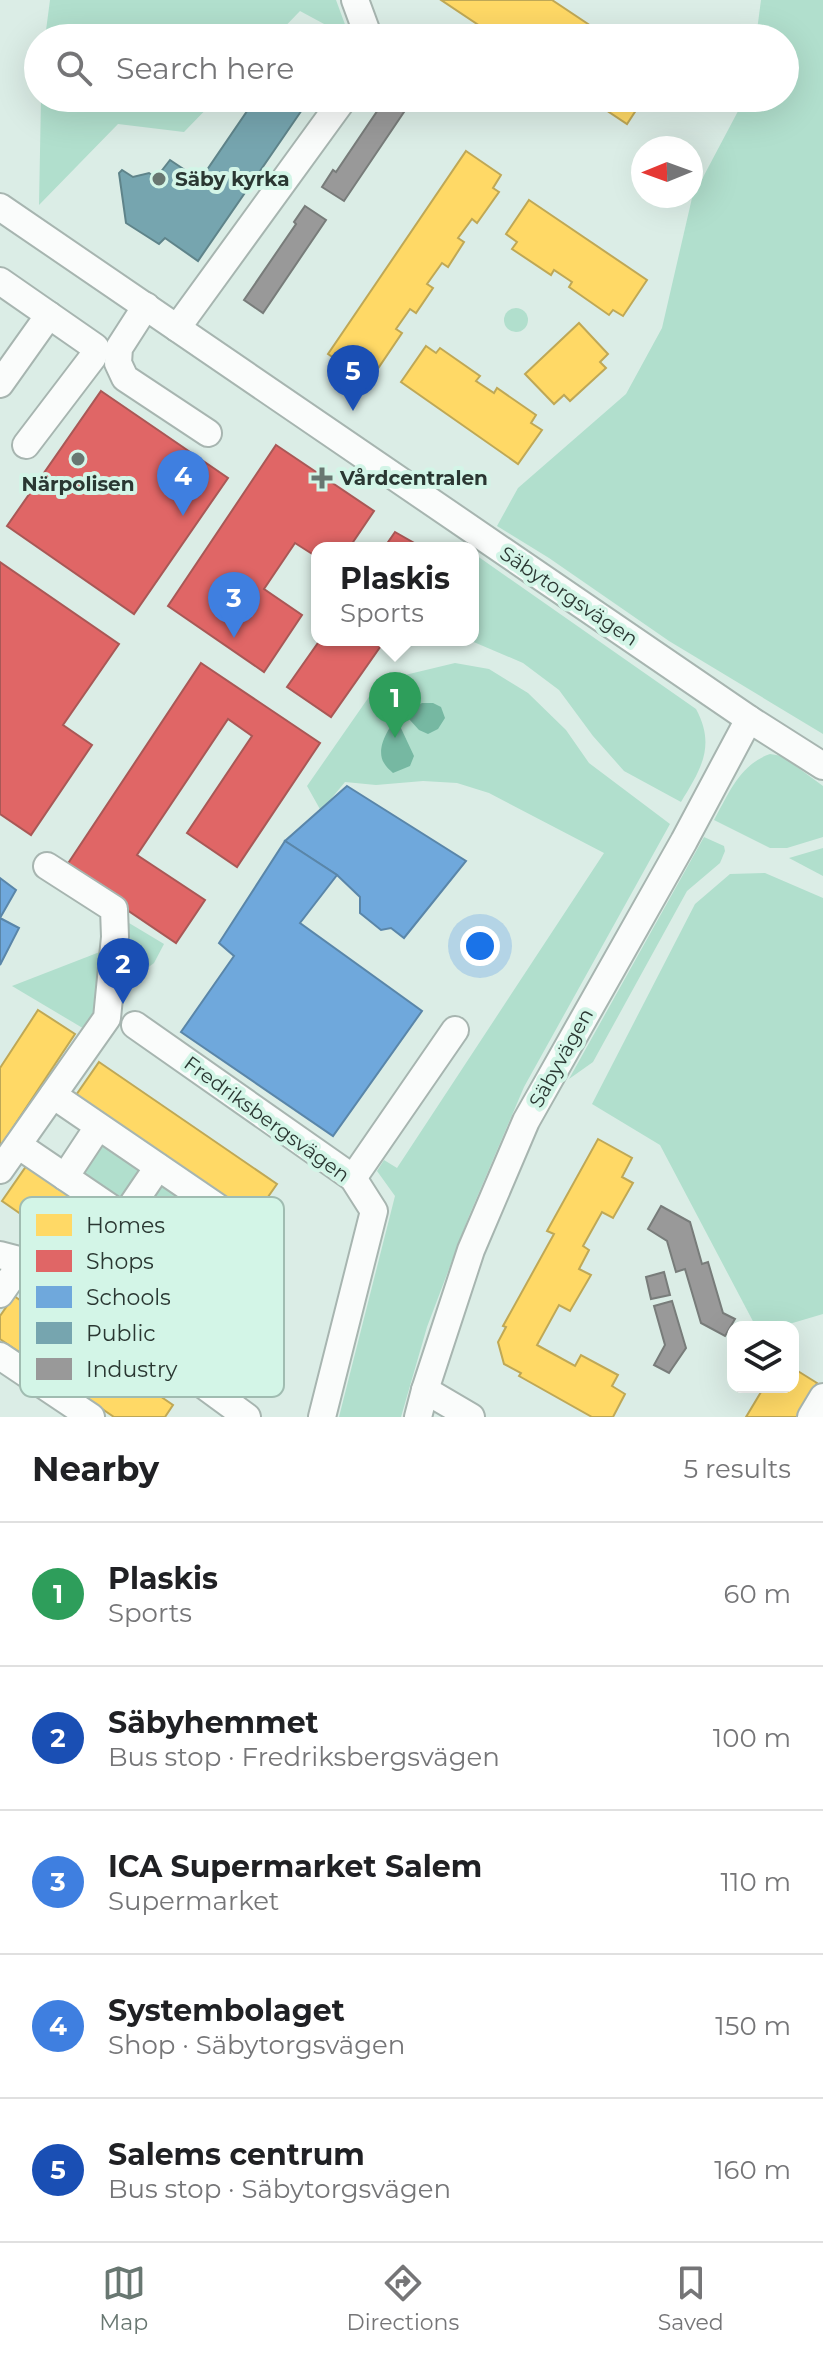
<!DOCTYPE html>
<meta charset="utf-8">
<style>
:root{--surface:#fff;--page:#f6f6f6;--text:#202124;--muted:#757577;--line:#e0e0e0;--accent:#687771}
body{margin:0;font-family:Montserrat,sans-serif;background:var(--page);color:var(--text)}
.controls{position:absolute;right:24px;bottom:24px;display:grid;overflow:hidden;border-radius:16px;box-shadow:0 8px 32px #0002}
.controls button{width:72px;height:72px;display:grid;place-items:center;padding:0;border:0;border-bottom:2px solid var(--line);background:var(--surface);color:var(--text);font:40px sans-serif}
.compass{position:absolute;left:631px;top:136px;width:72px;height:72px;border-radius:50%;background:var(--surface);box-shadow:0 8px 32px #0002;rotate:269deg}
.you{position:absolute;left:480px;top:946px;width:28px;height:28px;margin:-20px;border:6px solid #fff;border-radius:50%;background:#1a73e8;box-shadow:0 0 0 12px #1a73e833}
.badge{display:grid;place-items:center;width:52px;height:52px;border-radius:50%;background:var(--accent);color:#fff;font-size:26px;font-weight:700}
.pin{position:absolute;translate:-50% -66px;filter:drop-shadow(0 2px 4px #0008)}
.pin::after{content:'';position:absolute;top:42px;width:28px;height:24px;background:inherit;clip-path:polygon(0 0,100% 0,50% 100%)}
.popup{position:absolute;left:311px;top:542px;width:168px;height:104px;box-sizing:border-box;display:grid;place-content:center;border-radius:16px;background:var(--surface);filter:drop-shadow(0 2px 6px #0005);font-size:26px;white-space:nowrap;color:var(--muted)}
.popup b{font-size:30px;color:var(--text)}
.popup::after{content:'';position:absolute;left:50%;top:100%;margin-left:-16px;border:16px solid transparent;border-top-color:var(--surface)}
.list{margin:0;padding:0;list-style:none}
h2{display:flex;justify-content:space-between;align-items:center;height:104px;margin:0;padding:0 32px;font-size:34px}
h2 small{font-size:26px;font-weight:400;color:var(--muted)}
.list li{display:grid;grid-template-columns:52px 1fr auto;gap:24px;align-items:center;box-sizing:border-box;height:144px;padding:0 32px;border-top:2px solid var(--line)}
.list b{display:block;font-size:30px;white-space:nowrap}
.list p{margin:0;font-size:26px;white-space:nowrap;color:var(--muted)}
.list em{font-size:26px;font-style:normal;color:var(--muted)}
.icon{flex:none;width:44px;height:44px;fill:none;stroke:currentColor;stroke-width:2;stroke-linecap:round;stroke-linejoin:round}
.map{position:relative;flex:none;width:823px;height:1417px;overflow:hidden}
.search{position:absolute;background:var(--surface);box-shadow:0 8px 32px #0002;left:24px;right:24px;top:24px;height:88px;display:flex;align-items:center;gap:20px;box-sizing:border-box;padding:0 28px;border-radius:44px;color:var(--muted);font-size:30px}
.sheet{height:824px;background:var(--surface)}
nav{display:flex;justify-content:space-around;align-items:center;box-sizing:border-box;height:112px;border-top:2px solid var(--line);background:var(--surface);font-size:22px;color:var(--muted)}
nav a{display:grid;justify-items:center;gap:4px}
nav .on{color:var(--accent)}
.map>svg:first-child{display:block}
.green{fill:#b1dfcd}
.water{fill:#76b8a2}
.homes{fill:#ffd966;stroke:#bfa856;stroke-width:2}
.shops{fill:#e06666;stroke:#a95856;stroke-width:2}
.schools{fill:#6fa8dc;stroke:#5a86a9;stroke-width:2}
.public{fill:#76a5af;stroke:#5f848a;stroke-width:2}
.industry{fill:#999;stroke:#787c7a;stroke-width:2}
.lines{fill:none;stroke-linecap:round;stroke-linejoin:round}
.minor-casing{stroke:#a7b5b0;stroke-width:30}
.minor{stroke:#fafcfb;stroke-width:26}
.poi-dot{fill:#687771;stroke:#d3f5e7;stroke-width:3}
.labels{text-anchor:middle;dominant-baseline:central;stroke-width:8;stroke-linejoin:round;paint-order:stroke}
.poi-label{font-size:20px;font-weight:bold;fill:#2a3732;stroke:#d3f5e7;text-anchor:start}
.street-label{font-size:20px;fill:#2a3732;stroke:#d3f5e7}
.key{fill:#d3f5e7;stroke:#a0bcb1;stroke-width:2}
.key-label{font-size:22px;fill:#2a3732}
</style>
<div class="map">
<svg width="823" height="1417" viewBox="0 0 823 1417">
<rect width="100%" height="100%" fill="#dbede6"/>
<g class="green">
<polygon points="50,0 336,0 350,38 300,11 274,38 45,38"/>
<polygon points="761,0 823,0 823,734 669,641 549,558 497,526 518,488 626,394 662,328 692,198 745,98 785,98 785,38 756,38"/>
<polygon points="41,98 217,98 184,132 118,124 39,205"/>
<circle cx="516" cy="320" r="12"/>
<path d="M 473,553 L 696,709 C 716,746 701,769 681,802 L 624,771 L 593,736 L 559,690 L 523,663 L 469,640 L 473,640 Z"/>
<polygon points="455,663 489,669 528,693 566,730 589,763 670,824 524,1087 469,1216 427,1327 401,1417 339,1417 395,1196 377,1171 384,1160 397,1168 604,853 489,793 457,783 423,781 376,785 345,782 321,811 307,786 380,681"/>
<path d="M 770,754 L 782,756 L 823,786 L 823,837 L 787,848 L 770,848 L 714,820 C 728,795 740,764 770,754 Z"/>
<polygon points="704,837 724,846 725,851 720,863 687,891 593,1062 569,1079"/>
<polygon points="823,848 823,876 789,858"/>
<polygon points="765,873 823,898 823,1314 779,1327 756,1327 660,1145 592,1104 695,904 730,874"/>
<polygon points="124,920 164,944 154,963 114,993"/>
<polygon points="110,948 99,1011 86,1030 12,986"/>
<polygon points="100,1140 145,1171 122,1204 77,1172"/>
<polygon points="156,1180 201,1212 179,1244 134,1213"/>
</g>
<path class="water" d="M 422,703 L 433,703 L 441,707 L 445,718 L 438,729 L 428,734 L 419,730 L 409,719 L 400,726 L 414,756 L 410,766 L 393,773 C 390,770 386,767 384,763 C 375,749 389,726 399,716 C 406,709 414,707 422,703 Z"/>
<g class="homes">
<polygon points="441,0 552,0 609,38 498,38"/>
<polygon points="588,98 644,98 627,124"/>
<polygon points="466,151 501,175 493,188 499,192 477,223 472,219 458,238 464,242 448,267 442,263 427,284 433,288 416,313 410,309 396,329 402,333 377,370 372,366 363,378 328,354"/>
<polygon points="529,200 647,280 623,316 613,310 609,315 569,287 572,282 554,270 551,275 512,249 517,242 506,234"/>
<polygon points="579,323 608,354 600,362 606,368 570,401 564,395 554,404 525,374"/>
<polygon points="426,346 436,353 440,348 480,376 476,381 494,393 497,388 536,415 531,423 542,430 518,464 401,382"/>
<polygon points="38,1010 75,1034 0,1147 0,1068"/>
<polygon points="99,1062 277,1184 252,1220 74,1098"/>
<polygon points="598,1139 632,1158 622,1177 633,1183 613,1218 602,1212 583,1246 589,1250 579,1269 591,1275 570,1311 559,1305 537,1345 575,1366 581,1355 618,1375 612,1386 625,1394 613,1417 592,1417 519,1376 521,1373 504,1364 498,1342 506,1327 503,1326 554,1234 547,1231"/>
<polygon points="27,1165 204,1288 179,1324 2,1201"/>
<polygon points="14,1296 173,1405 165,1417 114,1417 0,1339 0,1316"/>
<polygon points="793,1368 817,1383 797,1417 746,1417 764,1387 793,1387"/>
</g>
<g class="shops">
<polygon points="101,391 228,478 134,614 7,526"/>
<polygon points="276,445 374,511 349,548 317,548 317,557 295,543 264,589 302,615 264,672 168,606"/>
<polygon points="395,532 423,548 384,548"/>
<polygon points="0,562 119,644 63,725 92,745 31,835 0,814"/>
<polygon points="320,640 385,640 331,717 287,687"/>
<polygon points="201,663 320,743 237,867 187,833 252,736 228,719 137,855 205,900 176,943 65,868"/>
</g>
<g class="schools">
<polygon points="347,786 466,861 404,938 391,928 381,930 360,913 360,897 337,875 285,841"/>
<polygon points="285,841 337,875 300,923 422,1011 333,1136 181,1032 234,956 219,943"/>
<polygon points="0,878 16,890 0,918 19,928 0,965"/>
</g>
<polygon class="public" points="256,98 296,98 294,102 304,107 198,261 165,238 159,244 126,223 119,173 122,170 133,177 149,173 156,178 170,160 200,180"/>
<g class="industry">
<polygon points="386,98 390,98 406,109 344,201 322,187 333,170 336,172"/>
<polygon points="305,206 326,220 263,313 244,300 296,224 294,222"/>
<polygon points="661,1206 690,1222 702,1264 708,1262 723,1313 735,1319 725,1336 701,1323 685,1269 676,1272 667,1241 648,1229"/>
<polygon points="264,1214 281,1225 221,1312 203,1300"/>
<polygon points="664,1272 670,1295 651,1299 646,1277"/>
<polygon points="672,1301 686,1348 669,1373 654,1365 665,1345 654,1306"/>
</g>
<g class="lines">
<g class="minor-casing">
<g id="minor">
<polyline points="355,0 369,38"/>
<polyline points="0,207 749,719 823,766"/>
<polyline points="0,281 95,347 93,357 26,445"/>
<polyline points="146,306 119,348 118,363 125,378 208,433"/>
<polyline points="177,328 344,98"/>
<polyline points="0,384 49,315"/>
<polyline points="135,1025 353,1178 374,1211 322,1417"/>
<polyline points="18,1145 211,1276 245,1226 53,1095"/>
<polyline points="0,1170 107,1018 115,937 114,909 47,866"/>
<polyline points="65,1177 98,1127"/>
<polyline points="353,1178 455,1030"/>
<polyline points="124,1217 158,1167"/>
<polyline points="178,1254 212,1204"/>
<polyline points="0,1255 23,1261 191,1376 247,1417"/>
<polyline points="0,1294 23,1261"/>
<polyline points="0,1356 91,1417"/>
<polyline points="425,1390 471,1417"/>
<polyline points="418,1417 425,1390 471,1250 526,1121 684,841 749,719"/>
<polyline points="811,1417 823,1397"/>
</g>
</g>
<use href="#minor" class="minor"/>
</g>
<g class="poi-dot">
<circle cx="159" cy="179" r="8"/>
<circle cx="78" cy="459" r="8"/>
<path d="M318 466h8v8h8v8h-8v8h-8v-8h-8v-8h8z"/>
</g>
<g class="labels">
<g class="poi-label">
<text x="175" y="179">Säby kyrka</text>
<text x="340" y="478">Vårdcentralen</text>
<text x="78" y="484" text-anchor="middle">Närpolisen</text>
</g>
<g class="street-label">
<text transform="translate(569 596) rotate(34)">Säbytorgsvägen</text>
<text transform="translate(561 1058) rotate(-61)">Säbyvägen</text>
<text transform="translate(267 1119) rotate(36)">Fredriksbergsvägen</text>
</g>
</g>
<rect x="20" y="1197" width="264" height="200" rx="12" class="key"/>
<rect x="36" y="1214" width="36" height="22" fill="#ffd966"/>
<rect x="36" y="1250" width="36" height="22" fill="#e06666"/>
<rect x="36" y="1286" width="36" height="22" fill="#6fa8dc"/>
<rect x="36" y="1322" width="36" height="22" fill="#76a5af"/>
<rect x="36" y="1358" width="36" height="22" fill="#999"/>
<g class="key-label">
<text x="86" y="1233">Homes</text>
<text x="86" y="1269">Shops</text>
<text x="86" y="1305">Schools</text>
<text x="86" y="1341">Public</text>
<text x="86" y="1377">Industry</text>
</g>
</svg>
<div class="controls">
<button><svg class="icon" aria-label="layers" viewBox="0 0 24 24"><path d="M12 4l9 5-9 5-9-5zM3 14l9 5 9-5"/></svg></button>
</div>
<svg class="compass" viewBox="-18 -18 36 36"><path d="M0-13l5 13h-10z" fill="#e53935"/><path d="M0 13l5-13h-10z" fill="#757577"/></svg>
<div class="you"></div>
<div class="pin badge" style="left:395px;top:738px;background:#2e9e5b">1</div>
<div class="popup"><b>Plaskis</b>Sports</div>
<div class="pin badge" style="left:123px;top:1004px;background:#1a4fb4">2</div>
<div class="pin badge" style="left:234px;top:638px;background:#3f7fe0">3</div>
<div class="pin badge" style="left:183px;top:516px;background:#3f7fe0">4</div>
<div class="pin badge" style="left:353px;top:411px;background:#1a4fb4">5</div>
<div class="search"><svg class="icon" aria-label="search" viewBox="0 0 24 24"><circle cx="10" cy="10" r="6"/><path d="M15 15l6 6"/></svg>Search here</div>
</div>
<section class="sheet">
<h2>Nearby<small>5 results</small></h2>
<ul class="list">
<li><span class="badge" style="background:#2e9e5b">1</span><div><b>Plaskis</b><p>Sports</p></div><em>60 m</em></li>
<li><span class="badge" style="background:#1a4fb4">2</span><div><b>Säbyhemmet</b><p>Bus stop · Fredriksbergsvägen</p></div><em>100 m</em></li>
<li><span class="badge" style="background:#3f7fe0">3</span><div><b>ICA Supermarket Salem</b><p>Supermarket</p></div><em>110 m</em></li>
<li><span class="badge" style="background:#3f7fe0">4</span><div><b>Systembolaget</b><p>Shop · Säbytorgsvägen</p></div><em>150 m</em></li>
<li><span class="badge" style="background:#1a4fb4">5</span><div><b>Salems centrum</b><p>Bus stop · Säbytorgsvägen</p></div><em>160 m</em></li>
</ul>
</section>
<nav>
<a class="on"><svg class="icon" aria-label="map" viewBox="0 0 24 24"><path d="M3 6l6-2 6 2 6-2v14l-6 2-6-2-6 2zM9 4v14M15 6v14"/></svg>Map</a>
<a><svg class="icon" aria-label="directions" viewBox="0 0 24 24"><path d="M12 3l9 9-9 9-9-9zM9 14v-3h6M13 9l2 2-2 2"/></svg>Directions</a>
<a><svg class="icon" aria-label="saved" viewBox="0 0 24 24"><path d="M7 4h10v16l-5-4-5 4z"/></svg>Saved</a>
</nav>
